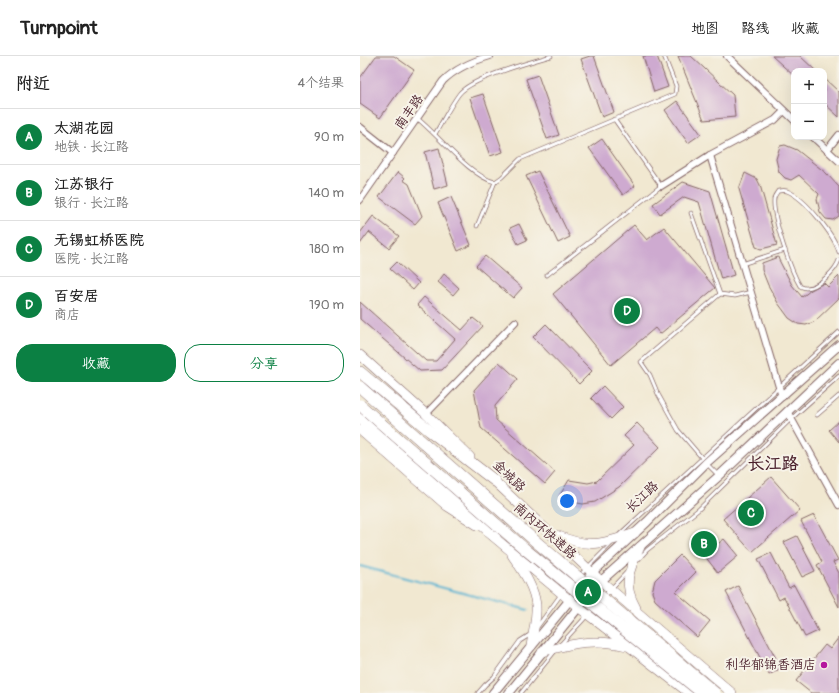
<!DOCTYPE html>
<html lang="zh">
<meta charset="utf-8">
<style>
:root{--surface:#fff;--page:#f6f6f6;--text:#222;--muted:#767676;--line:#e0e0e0;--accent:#0b8043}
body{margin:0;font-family:Pangolin,"LXGW WenKai TC",sans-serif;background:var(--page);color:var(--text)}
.controls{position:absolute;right:12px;top:12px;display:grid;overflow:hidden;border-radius:8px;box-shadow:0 4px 16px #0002}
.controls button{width:36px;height:36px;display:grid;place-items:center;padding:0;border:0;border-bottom:1px solid var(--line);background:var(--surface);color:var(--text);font:20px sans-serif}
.you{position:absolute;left:207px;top:445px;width:14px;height:14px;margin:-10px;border:3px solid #fff;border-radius:50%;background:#1a73e8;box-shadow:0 0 0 6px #1a73e833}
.badge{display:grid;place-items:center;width:26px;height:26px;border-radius:50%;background:var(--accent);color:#fff;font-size:13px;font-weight:700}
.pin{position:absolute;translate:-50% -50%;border:2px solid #fff;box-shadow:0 1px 4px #0006}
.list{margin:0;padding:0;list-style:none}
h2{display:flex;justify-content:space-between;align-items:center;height:52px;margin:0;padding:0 16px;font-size:17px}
h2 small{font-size:13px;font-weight:400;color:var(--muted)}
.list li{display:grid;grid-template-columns:26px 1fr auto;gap:12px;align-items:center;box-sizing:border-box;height:56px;padding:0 16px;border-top:1px solid var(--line)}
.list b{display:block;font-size:15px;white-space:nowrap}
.list p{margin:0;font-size:13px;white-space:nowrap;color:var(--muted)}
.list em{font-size:13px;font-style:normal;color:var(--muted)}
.actions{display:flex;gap:8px;padding:12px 16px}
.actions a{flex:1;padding:9px 0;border:1px solid var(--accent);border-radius:16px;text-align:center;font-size:14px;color:var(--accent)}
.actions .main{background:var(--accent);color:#fff}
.map{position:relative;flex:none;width:479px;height:637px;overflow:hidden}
header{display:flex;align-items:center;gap:24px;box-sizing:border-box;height:56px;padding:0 20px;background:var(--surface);border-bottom:1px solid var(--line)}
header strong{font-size:19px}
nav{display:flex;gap:22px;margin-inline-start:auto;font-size:14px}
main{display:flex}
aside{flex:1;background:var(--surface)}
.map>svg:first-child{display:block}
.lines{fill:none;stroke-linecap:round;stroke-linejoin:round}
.stream{stroke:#55b4d3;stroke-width:2}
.building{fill:#ceaad0}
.lane-casing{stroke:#846565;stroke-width:4.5}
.street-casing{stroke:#846565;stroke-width:8}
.secondary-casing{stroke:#846565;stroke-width:10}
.primary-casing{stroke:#846565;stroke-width:10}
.highway-casing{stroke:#846565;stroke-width:12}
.lane{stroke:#fff;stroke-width:3}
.street{stroke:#fff;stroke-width:6}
.secondary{stroke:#fff;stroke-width:8}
.primary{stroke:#fff;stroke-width:9}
.highway{stroke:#fff;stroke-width:11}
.highway-bridge-casing{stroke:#846565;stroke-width:12;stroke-linecap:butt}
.highway-bridge{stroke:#fff;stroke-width:11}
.poi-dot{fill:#b5179e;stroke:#f7f3e8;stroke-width:1.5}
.labels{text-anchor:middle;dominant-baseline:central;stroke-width:4;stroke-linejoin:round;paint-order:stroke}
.street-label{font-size:13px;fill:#4a1f2b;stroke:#f7f3e8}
.poi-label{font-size:13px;fill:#4a1f2b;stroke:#f7f3e8;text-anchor:end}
.district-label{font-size:17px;font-weight:bold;fill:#4a1f2b;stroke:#f7f3e8}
</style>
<header>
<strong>Turnpoint</strong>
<nav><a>地图</a><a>路线</a><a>收藏</a></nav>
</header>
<main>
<aside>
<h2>附近<small>4个结果</small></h2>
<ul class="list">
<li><span class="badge">A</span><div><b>太湖花园</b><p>地铁 · 长江路</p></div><em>90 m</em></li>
<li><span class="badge">B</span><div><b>江苏银行</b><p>银行 · 长江路</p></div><em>140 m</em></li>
<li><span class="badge">C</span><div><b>无锡虹桥医院</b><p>医院 · 长江路</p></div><em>180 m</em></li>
<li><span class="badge">D</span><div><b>百安居</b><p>商店</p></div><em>190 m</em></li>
</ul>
<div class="actions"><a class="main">收藏</a><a>分享</a></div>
</aside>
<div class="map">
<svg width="479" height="637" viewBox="0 0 479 637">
<rect width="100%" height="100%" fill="#f7f3e8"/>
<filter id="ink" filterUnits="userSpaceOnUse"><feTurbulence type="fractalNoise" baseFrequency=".025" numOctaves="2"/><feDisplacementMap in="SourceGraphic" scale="8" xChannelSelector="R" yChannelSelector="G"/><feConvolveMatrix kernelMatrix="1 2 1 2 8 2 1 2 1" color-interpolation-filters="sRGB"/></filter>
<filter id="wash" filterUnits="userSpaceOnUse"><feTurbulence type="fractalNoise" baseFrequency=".012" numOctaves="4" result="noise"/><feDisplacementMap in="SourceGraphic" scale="16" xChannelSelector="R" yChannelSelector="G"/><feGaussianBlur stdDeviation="0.9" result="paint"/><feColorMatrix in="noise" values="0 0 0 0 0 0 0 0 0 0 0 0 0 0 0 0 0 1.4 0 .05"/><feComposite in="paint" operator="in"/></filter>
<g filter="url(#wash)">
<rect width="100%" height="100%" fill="#f1e8d1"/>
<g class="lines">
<polyline class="stream" points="0,510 168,554"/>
</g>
<g id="blocks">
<g class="building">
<polygon points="16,0 34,0 54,14 20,62 0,48 0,22"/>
<polygon points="230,0 234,0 254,56 242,61 221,3"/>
<polygon points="283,0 297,0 308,31 294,36"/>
<polygon points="318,0 331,0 373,39 375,61 344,64"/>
<polygon points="412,0 440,0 456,15 434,15 434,20"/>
<polygon points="178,19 199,79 187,83 166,23"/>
<polygon points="464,22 479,36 479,61 464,47"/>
<polygon points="123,38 143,96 130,100 110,42"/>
<polygon points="317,45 341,78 328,87 305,54"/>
<polygon points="242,83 275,130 263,139 229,92"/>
<polygon points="425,89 437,94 466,117 479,131 479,160 473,164 466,163 460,156 457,143 459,138 439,119 431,124 425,122 419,116 416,103 420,90"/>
<polygon points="79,92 88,129 74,133 65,96"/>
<polygon points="178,115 210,181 198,187 166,120"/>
<polygon points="38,116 45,122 43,124 49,128 62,160 55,168 19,141"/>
<polygon points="385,117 397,123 400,129 417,189 401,193 396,191 379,133"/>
<polygon points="323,126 350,135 374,219 361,223 339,146 324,141 300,158 293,148"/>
<polygon points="91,141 111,189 98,195 78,147"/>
<polygon points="13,160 39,180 29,192 9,176 0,188 0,177"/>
<polygon points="159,168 167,184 158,188 150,172"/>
<polygon points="274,169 287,184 304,171 355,232 300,278 295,272 251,309 193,238"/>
<polygon points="125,200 162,232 153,242 116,210"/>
<polygon points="418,201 419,204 432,229 442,241 451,234 464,227 468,231 479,220 479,242 454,266 446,269 438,268 429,262 418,247 408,229 402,214 402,207"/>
<polygon points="37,206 59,227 53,234 30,213"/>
<polygon points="84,218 99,232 93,239 78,226"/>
<polygon points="64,241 102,274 113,262 123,270 82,314 60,315 0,263 0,246 66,305 76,305 95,283 57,249"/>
<polygon points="186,268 232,315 219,328 173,281"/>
<polygon points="139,306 158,323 135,350 136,364 195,416 185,428 121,372 114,334"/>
<polygon points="243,330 263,351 251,363 231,342"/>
<polygon points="479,365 479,386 469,374"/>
<polygon points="277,367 300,391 259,431 235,446 223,448 212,446 200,439 209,424 228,427 237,425 274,389 264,380"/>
<polygon points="411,421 440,454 392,496 363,463"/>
<polygon points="454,459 478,504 473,506 479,517 479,551 457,509 462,506 441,465"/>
<polygon points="437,480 455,515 442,521 424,486"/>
<polygon points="364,483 378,500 358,517 344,499"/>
<polygon points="411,497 429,532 434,529 458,575 445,581 424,541 419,544 398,503"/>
<polygon points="320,499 336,516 316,536 350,565 337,581 295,544 292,536 295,524"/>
<polygon points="378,530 421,612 409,619 366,536"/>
<polygon points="479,581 479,637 451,637 436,625 465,589 470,593"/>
</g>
</g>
</g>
<g filter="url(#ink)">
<use href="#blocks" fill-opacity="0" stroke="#846565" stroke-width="1"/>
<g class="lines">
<g class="lane-casing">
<g id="lane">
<path d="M 58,63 C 78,79 111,121 135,126 L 142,121 L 160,103 L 315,38 L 316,30 L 304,0"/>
<path d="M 75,78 C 83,65 90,50 99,38 C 111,22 170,6 191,0"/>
<polyline points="331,157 360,238 375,240 391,236"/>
<polyline points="117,170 135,126"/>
<path d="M 479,196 C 474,179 445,142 427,135 C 424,134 421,135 418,135 C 416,138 414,140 414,143 C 412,161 431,215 440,230 C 441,231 445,232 446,232 C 458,232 476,214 479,204"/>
<polyline points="382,208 425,194"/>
<polyline points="187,219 301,130 254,63"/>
<polyline points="457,359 479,340"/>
<polyline points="342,402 318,374 298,338 290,319 281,306 360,238"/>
<polyline points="347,408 359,420"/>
<polyline points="260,478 479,276"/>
<polyline points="278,504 287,494 338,454 432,362 479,320"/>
<polyline points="244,540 266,517"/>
<polyline points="178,570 202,537 251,488"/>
<polyline points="201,588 234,552"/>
<polyline points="118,637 125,629 134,621 160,585 171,578"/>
<polyline points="161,637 195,595"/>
</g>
</g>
<g class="street-casing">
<g id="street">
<polyline points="367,0 434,64"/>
<polyline points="0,71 33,97"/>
<polyline points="453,81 479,105"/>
<polyline points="467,94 479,79"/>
<polyline points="350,99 422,341"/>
<polyline points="301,130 350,99 415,64 424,55"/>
<path d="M 0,144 L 83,25 C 96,12 113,5 130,0"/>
<polyline points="427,355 479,449"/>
<polyline points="66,358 155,266"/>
</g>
</g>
<g class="secondary-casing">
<g id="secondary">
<polyline points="231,537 241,525 359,420 479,307"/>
<polyline points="133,637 232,517 287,466 346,407 479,289"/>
<polyline points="149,637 222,547"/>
</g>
</g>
<g class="primary-casing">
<g id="primary">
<polyline points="0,299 66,358 110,401"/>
<polyline points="0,374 87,450 117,469"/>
<polyline points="130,421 241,525 372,637"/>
<polyline points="129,477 218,551 329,637"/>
<path d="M 196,479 C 230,493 242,488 275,477"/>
<path d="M 152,499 C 162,514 174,530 176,549 C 177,562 173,577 171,590"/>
<path d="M 276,552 C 262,528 269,514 280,491"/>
<path d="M 182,596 C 214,587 233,582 267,590"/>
</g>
</g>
<g class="highway-casing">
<g id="highway">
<polyline points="0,316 70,375 135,425"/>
<polyline points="0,362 135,480"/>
</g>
</g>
<use href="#lane" class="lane"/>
<use href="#street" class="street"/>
<use href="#secondary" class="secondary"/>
<use href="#primary" class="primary"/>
<use href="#highway" class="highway"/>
<g class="highway-bridge-casing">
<g id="highway-bridge">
<polyline points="0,331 174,484 355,637"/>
<polyline points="0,349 166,494 342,637"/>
</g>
</g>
<use href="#highway-bridge" class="highway-bridge"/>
</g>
</g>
<circle class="poi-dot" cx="464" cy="609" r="4"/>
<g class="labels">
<g class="street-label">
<text transform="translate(49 56) rotate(-55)">南丰路</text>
<text transform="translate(149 420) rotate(44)">金城路</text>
<text transform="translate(282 441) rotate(-43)">长江路</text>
<text transform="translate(185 475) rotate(41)">南内环快速路</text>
</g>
<g class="poi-label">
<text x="456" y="609">利华郁锦香酒店</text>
</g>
<g class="district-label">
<text x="413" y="407">长江路</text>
</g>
</g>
</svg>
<div class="controls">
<button>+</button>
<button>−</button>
</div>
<div class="you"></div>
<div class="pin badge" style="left:228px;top:536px">A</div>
<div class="pin badge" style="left:344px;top:488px">B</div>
<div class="pin badge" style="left:391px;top:457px">C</div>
<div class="pin badge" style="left:267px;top:255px">D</div>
</div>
</main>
